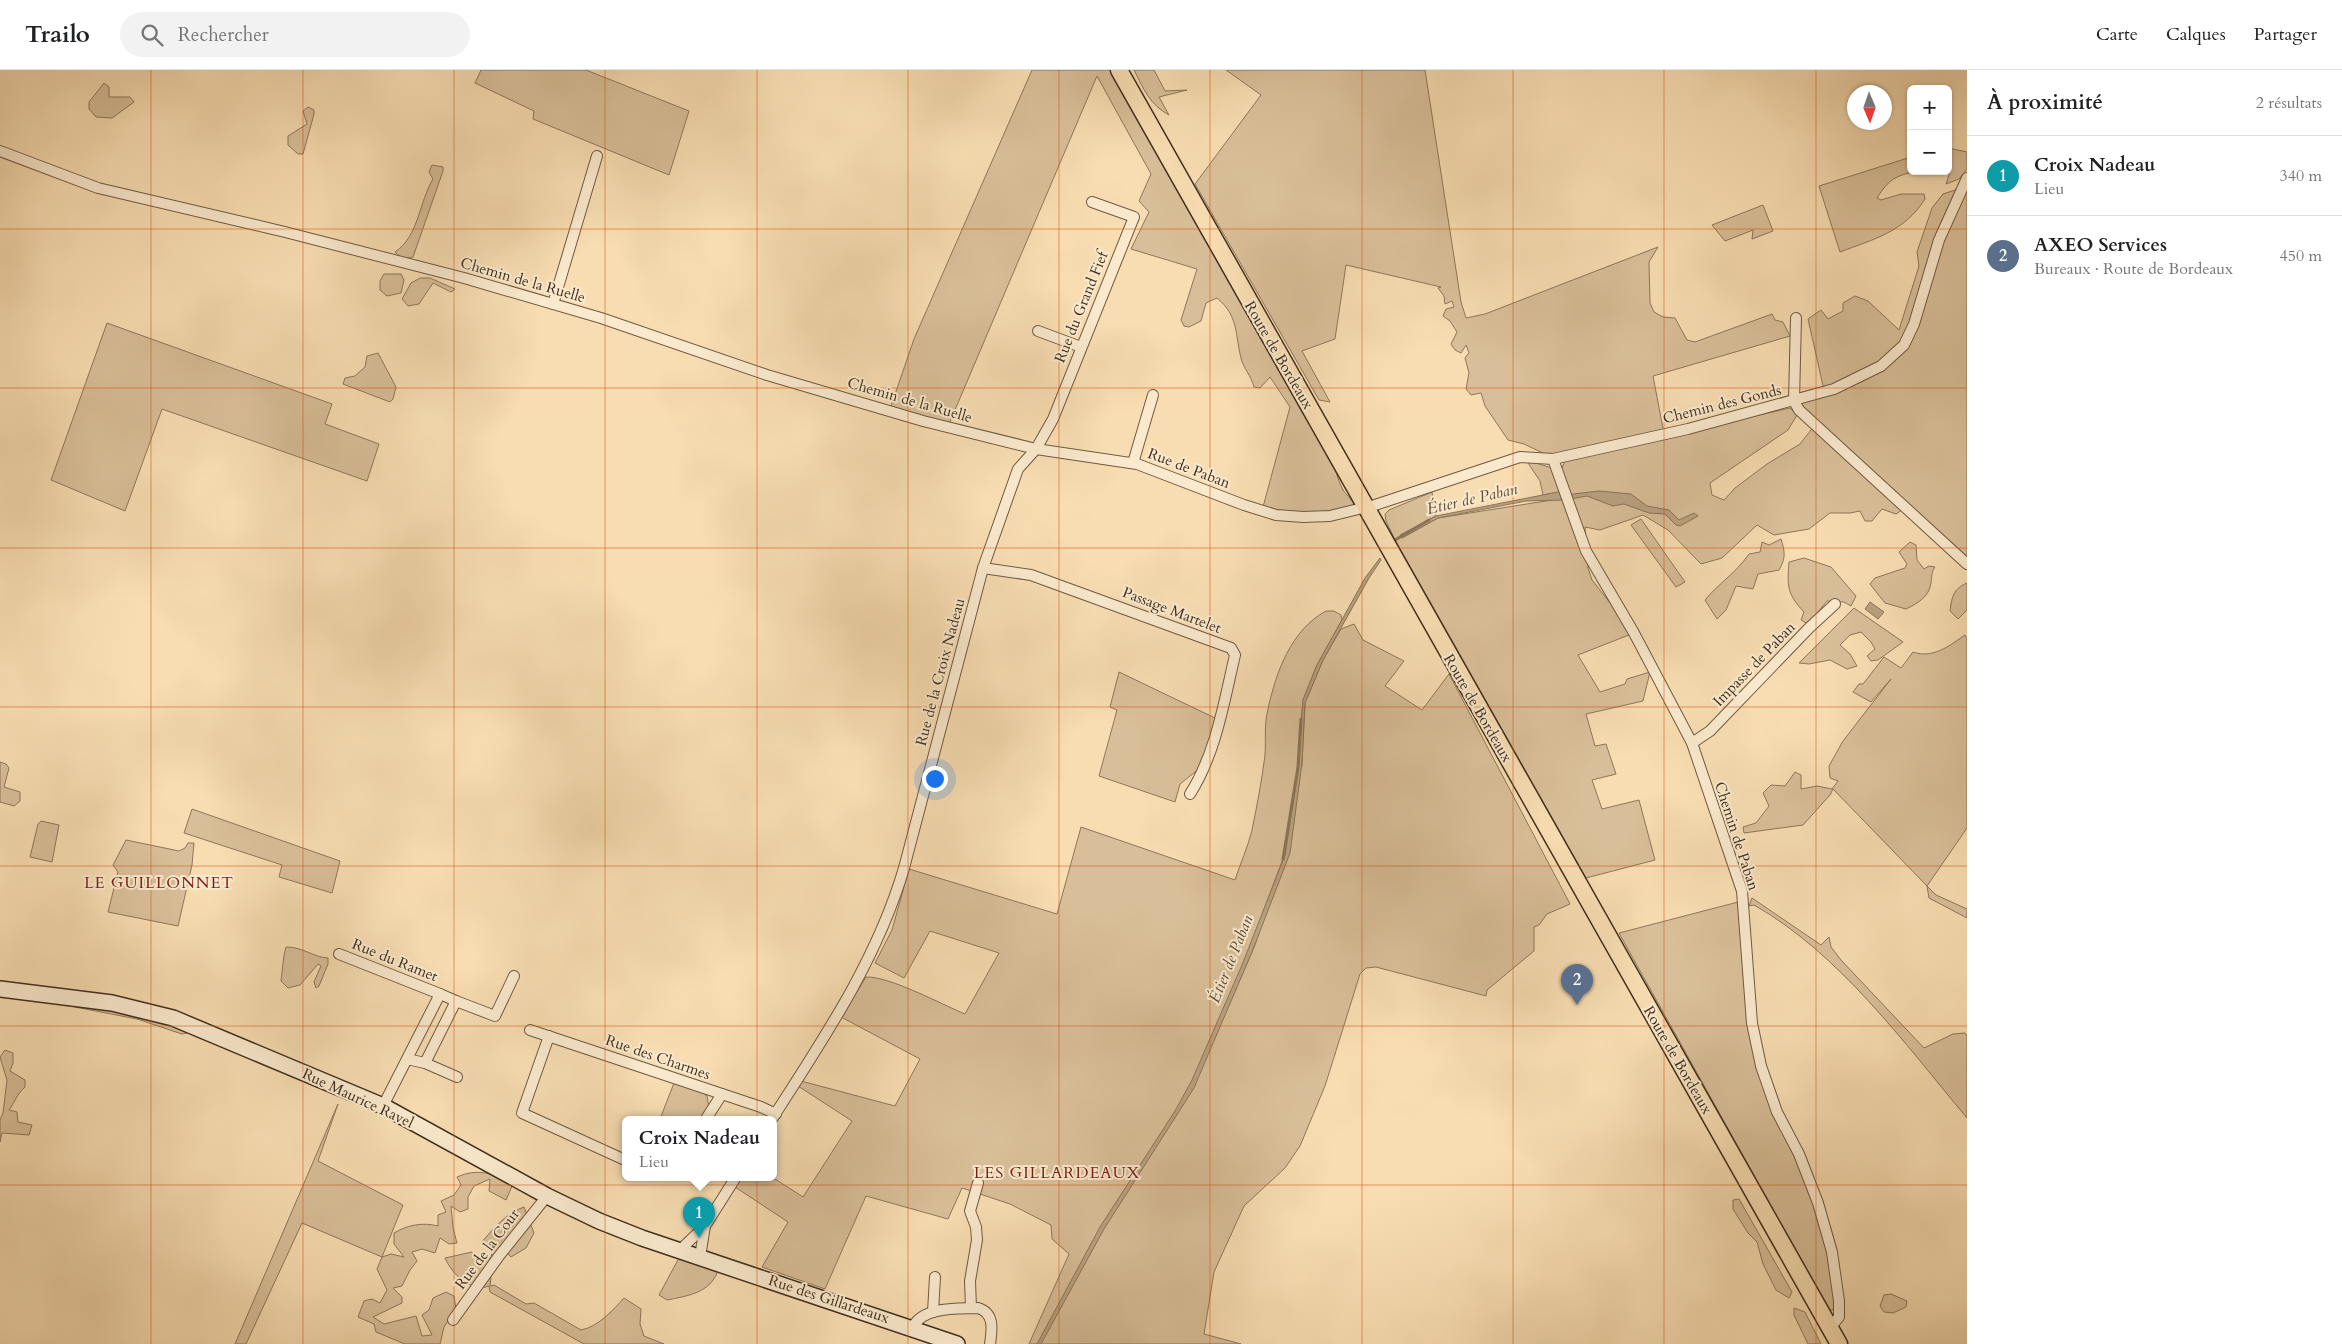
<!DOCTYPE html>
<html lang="fr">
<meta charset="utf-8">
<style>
:root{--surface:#fff;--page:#f2f2f2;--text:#202124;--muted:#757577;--line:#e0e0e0;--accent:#0f766e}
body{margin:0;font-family:Cardo,serif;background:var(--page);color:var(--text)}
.controls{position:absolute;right:15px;top:15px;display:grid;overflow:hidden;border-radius:8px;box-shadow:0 1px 4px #0004}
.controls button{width:45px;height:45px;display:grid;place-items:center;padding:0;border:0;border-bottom:1px solid var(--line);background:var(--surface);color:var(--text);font:25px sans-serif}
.compass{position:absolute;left:1847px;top:15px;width:45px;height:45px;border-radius:50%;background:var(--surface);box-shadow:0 1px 4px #0004;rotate:178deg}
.you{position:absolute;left:934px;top:708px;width:18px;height:18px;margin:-12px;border:4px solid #fff;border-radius:50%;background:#1a73e8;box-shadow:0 0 0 8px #1a73e833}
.badge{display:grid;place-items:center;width:32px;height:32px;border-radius:50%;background:var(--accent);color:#fff;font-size:16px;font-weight:700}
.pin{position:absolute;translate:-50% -41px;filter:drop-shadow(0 1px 2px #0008)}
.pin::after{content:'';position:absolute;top:26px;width:18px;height:15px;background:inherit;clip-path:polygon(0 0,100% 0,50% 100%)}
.popup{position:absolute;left:622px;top:1046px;width:155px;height:65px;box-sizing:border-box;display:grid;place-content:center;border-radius:8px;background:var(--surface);filter:drop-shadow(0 1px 4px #0005);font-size:16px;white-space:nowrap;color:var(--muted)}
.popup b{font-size:19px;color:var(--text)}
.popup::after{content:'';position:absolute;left:50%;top:100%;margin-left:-10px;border:10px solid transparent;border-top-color:var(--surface)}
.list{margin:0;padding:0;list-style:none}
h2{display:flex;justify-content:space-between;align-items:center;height:65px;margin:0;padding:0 20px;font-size:21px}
h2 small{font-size:16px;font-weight:400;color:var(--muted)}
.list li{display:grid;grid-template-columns:32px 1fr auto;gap:15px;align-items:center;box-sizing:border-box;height:80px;padding:0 20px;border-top:1px solid var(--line)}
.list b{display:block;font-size:19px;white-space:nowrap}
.list p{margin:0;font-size:16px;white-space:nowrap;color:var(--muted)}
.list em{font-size:16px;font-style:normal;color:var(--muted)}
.icon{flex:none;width:28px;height:28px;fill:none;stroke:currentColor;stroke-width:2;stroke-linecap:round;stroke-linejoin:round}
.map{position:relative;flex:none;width:1967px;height:1274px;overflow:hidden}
header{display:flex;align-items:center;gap:30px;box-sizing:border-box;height:70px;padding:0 25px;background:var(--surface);border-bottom:1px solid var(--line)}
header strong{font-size:24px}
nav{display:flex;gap:28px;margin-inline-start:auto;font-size:18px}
.search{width:350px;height:45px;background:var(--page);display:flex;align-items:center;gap:12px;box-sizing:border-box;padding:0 18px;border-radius:28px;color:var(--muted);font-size:19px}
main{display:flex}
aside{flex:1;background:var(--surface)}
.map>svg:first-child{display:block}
.green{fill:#d9bf99;stroke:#8d775b;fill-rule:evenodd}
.water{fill:#baa27f;stroke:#8a7458}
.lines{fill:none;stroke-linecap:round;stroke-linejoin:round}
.stream{stroke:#8a7458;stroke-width:3}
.street-casing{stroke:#6f5a42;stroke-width:12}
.secondary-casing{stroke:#412f1d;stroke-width:18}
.primary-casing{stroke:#412f1d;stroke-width:19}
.street{stroke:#fae9cd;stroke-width:10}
.secondary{stroke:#fae9cd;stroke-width:15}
.primary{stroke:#f8ddb2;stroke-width:16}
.grid{fill:none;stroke:#d7550e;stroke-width:1;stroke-opacity:0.55}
.labels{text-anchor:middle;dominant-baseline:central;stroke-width:4;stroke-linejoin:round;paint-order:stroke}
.street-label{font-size:15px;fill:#412f1d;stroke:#fae9cd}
.water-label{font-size:16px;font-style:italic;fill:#5f4c36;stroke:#fae9cd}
.neighbourhood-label{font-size:16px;letter-spacing:1px;fill:#7a1f14;stroke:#fae9cd}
</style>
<header>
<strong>Trailo</strong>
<div class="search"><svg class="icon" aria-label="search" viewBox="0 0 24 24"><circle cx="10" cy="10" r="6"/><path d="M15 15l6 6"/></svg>Rechercher</div>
<nav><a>Carte</a><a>Calques</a><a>Partager</a></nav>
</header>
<main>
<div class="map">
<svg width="1967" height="1274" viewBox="0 0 1967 1274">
<rect width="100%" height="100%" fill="#f8ddb2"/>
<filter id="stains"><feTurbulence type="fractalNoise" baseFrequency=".004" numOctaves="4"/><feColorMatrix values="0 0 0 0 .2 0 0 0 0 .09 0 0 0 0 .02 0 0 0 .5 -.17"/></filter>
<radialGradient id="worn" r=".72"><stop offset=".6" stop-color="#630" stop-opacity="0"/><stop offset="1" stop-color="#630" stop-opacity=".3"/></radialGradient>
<g class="green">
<polygon points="481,0 586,0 689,41 669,105 533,49 534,41 475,13"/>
<path d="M 1032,0 L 1112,0 L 1333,391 C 1336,401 1338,411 1343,420 C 1346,425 1351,428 1354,434 L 1351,436 C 1318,445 1296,444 1263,437 L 1290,337 L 1270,307 L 1260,318 L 1254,317 C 1251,305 1243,298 1241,288 C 1235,265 1239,246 1217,228 L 1206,233 L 1201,251 L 1189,257 L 1184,256 L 1181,250 L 1197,199 L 1131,179 L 1149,142 L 1139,131 L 1151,104 L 1097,6 L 949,354 L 891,336 L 914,269 Z"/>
<path d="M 1134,0 L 1154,0 L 1165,21 L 1187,20 L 1159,27 L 1169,45 C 1150,35 1143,18 1134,0 Z"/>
<polygon points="1226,0 1425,0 1461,232 1466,248 1485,244 1658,177 1649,192 1650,233 1654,242 1663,247 1675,248 1687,270 1695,272 1772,244 1775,250 1783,252 1790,266 1653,306 1664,364 1549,386 1524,374 1508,370 1485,336 1481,323 1471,325 1466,319 1469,303 1465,288 1469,283 1466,275 1461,283 1455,280 1451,274 1457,262 1450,251 1443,246 1446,239 1454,237 1452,231 1445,234 1444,226 1438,218 1441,217 1346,195 1335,269 1302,281 1330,332 1319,330 1195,114 1261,25"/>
<polygon points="104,13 109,17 109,27 130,27 134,32 112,48 96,47 89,39 89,32"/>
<polygon points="308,37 314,40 314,44 303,84 298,84 288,75 288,66 307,54 303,41"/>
<polygon points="1948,78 1967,82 1967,99 1959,109 1946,114 1949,105"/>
<path d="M 1911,87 L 1911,101 L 1917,101 C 1895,106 1889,109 1877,128 L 1881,130 L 1901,124 L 1924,124 L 1925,129 C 1904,162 1874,169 1840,182 L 1819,116 Z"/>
<path d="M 432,95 L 443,97 L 443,101 L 413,187 C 406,189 400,188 395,182 C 419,166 419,132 433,109 L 429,102 Z"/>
<polygon points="1967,108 1967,489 1908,436 1896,444 1882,439 1872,451 1865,451 1860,441 1850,443 1830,443 1809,459 1774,465 1757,455 1722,488 1701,494 1668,460 1643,445 1600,460 1585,457 1588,498 1592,510 1634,563 1578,585 1600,622 1625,614 1627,609 1650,602 1643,631 1586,644 1595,676 1606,674 1616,704 1592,710 1602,739 1639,730 1655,790 1586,808 1395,470 1386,451 1385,444 1389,440 1432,422 1436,446 1401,465 1402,468 1438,448 1552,430 1554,423 1543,425 1540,411 1526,390 1552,398 1559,407 1565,390 1790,338 1797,345 1788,360 1710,413 1712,425 1724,430 1735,418 1767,394 1800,374 1815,355 1794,331 1824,320 1808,249 1821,240 1828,249 1843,241 1843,233 1855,226 1868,231 1899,260 1919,196 1917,182 1932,138 1943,124 1958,119 1922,230"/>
<polygon points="1763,135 1773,161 1752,169 1753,160 1725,171 1712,155"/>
<polygon points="384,204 401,204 404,210 401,223 387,226 380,220 380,211"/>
<polygon points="420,208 430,208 455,219 451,222 433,213 419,234 408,236 402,229 411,213"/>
<polygon points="107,253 332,334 325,354 379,374 367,411 162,339 125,441 51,410"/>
<polygon points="378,283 396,317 393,329 390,332 343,314 345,308 355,306 365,297 367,286"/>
<polygon points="1641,449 1685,512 1676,517 1631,455"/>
<path d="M 1781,469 C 1785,482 1786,488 1779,500 L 1758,504 L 1753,519 L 1736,516 L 1726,540 L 1717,549 L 1705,530 C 1719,513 1735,504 1749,484 L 1760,482 L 1762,472 L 1769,475 Z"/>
<path d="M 1910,472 L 1916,475 L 1917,490 L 1924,499 L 1929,496 L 1935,497 C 1931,503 1932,506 1931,513 C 1929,527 1918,533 1906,539 L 1885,533 L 1870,514 L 1875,508 L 1905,498 L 1907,494 L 1899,482 Z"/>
<path d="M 1804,488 L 1831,497 L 1856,526 L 1851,536 L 1844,532 L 1827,531 L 1808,554 L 1801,550 L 1804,542 C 1787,524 1787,516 1789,492 Z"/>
<path d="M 1967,513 L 1967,540 L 1958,549 L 1950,541 C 1952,527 1953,519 1967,513 Z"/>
<polygon points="1854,538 1903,572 1878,590 1871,591 1867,586 1875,579 1871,572 1861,562 1850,565 1840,575 1850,584 1857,596 1847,599 1830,590 1809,594 1799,593"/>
<path d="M 1326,541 L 1334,541 L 1341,545 L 1342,550 L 1317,595 L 1303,630 L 1298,697 L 1302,696 L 1302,693 L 1305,633 L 1323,590 L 1341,559 L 1354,554 L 1363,570 L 1404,591 L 1385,616 L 1422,640 L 1449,604 L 1570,834 L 1547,844 L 1539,855 L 1534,857 L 1534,881 L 1487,920 L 1486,926 L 1376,897 L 1366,898 L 1360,904 L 1325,1016 L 1300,1076 L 1285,1098 L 1244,1136 L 1214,1202 L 1204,1264 L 1241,1274 L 1029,1274 L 1069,1184 L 1052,1169 L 1051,1155 L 1010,1134 L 962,1118 L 948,1149 L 866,1126 L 825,1219 L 762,1197 L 788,1152 L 735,1117 L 742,1107 L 772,1107 L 803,1127 L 852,1051 L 798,1016 L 801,1011 L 895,1036 L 920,989 L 841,947 L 866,907 C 889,906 941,934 965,944 L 999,883 L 930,861 L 904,908 L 875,893 L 892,860 L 909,799 L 1057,844 L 1081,757 L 1235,810 C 1240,794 1248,777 1252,760 C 1257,736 1262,709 1265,685 C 1266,670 1264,654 1268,639 C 1276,602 1291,560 1326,541 ZM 1291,767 L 1255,875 L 1231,930 L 1231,929 Z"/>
<path d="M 1965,565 L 1967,569 L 1967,758 L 1927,816 L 1936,825 L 1967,839 L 1967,848 L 1929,828 L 1927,816 L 1833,719 L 1830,725 L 1803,755 L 1744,763 L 1743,757 L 1756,753 L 1769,736 L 1763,723 L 1771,715 L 1785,716 L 1795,702 L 1801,705 L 1801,719 L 1817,716 L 1832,719 L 1838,711 L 1830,708 L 1829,696 L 1843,671 L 1891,609 L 1871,632 L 1853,622 L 1859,614 L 1863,614 L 1884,587 L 1901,598 L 1913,582 C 1933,589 1949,576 1965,565 Z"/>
<polygon points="1119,602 1217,649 1200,698 1180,714 1175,732 1099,706 1117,640 1110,637"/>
<polygon points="0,692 6,694 9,698 4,717 20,722 20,731 14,736 0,732"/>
<polygon points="192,739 340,791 332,823 279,807 282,795 184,763"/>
<polygon points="41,751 59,755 52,792 30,787 38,754"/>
<polygon points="126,770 179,781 185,778 188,773 194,773 192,795 178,856 108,842 118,802 113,795"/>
<path d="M 1752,828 L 1821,875 L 1829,867 L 1831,877 L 1841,890 L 1924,978 L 1953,964 L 1965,963 L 1967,966 L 1967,1048 C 1905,974 1839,883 1754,835 L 1749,836 Z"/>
<polygon points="1742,831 1761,996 1814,1128 1831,1182 1835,1238 1833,1240 1829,1240 1619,863"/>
<path d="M 286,877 C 304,877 312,887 328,888 L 328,894 L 319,916 L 316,918 L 314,912 L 321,896 L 318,894 L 300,915 L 288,918 L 281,911 L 284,885 Z"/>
<polygon points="83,933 184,958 187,963 182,964 137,949 75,937 73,934"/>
<path d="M 5,980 L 13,983 L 13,993 L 10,1001 L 25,1010 L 25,1017 C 17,1024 15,1032 9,1040 L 17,1042 L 18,1052 L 32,1055 L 29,1065 L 2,1063 L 0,1072 L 0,1050 L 3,1043 L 7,1010 L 0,987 Z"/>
<polygon points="674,1013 702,1022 707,1026 709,1038 702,1049 660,1049"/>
<path d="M 338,1034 L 318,1091 L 403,1135 L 382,1187 L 391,1184 L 404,1187 L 394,1174 L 394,1163 C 407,1155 423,1152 438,1156 L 438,1145 L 446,1142 L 441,1131 L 454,1125 L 461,1115 L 457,1107 C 477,1098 494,1103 513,1114 L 506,1130 L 489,1121 L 490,1109 L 474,1116 L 468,1127 L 468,1139 L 460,1142 L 451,1136 L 453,1158 L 457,1173 L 449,1174 L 440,1168 L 435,1183 L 422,1179 L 412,1182 L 417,1191 L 410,1200 L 402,1216 L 393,1218 L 402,1227 L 402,1233 L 373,1247 L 384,1254 L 416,1246 L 422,1266 L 432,1265 L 422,1245 L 429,1240 L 433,1228 L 446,1222 L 454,1226 L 456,1239 L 444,1257 L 440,1274 L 405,1274 L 376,1262 L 374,1254 L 358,1247 L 364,1231 L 372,1229 L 380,1233 L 387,1220 L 377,1199 L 382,1187 L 302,1153 L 246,1274 L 235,1274 Z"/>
<polygon points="1739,1129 1792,1222 1789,1228 1776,1220 1763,1194 1757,1172 1748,1163 1733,1139 1733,1130"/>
<path d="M 524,1137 L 534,1163 L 526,1178 L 511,1187 L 507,1183 L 488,1201 L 491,1208 L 490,1216 L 494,1215 L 526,1234 L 534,1233 L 581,1260 C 598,1257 613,1240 624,1228 L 641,1239 L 640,1254 L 644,1266 L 664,1274 L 584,1274 L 490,1222 L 489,1216 C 471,1223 452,1204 445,1188 L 472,1182 L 477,1191 L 491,1188 L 492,1181 L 481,1173 C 493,1159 506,1143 524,1137 Z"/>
<path d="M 679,1188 L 718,1200 C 711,1223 687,1226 667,1230 L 659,1225 Z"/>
<polygon points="1891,1224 1907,1231 1906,1237 1893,1243 1884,1242 1880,1236 1884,1225"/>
<polygon points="1794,1238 1805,1242 1821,1274 1808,1274 1794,1245"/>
</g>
<g class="water">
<polygon points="1563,421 1565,425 1599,421 1631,424 1647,436 1669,440 1679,450 1694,443 1698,446 1680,456 1676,455 1665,444 1649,443 1624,434 1613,436 1587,426 1565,430 1526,431 1438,448 1402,468 1400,465 1436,446"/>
<polygon points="1380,488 1381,490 1369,508 1323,590 1305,633 1302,693 1290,783 1252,882 1202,999 1194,1018 1104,1159 1041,1274 1037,1274 1100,1157 1175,1041 1192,1010 1242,895 1285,785 1297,707 1303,630 1317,595 1365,508"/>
<polygon points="1870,532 1884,542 1878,549 1865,539"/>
</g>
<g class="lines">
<g class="stream">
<polyline points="1395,470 1429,450"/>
<polyline points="1283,789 1298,697 1301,649"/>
</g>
<g class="street-casing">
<g id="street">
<polyline points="0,81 98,118 285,162 464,208 601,248 767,305 923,351 1036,379 1137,394 1244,435 1276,445 1303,447 1330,446 1375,435 1520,387 1553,389 1688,359 1834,319 1881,296 1904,275 1914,254 1939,170 1967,108"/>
<polyline points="553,234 597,86"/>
<polyline points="1796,248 1794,331 1799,340 1967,494"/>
<polyline points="1038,261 1081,277"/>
<polyline points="1553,389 1586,481 1634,563 1692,673 1742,821 1752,953 1761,996 1777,1042 1799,1084 1818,1133 1832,1182 1839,1231 1839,1247 1830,1258"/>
<polyline points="1133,393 1153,325"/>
<path d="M 983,498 L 1031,505 L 1231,578 L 1235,585 C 1224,632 1216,683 1190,724"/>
<polyline points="1692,673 1710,661 1809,558 1835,534"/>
<polyline points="339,884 440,924"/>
<polyline points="456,931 495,946 514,906"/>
<polyline points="530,960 761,1037 776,1044"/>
<polyline points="549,966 522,1043 625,1090"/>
<polyline points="425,993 457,1007"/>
<path d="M 383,1036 C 402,999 421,962 440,924 L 456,931 L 425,993 L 407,989"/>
<polyline points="706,1049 722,1024"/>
<path d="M 772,1049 C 824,968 877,890 904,798 L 983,498 L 1018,399 L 1036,379 L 1053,349 L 1134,147 L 1092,132"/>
<polyline points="705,1156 736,1107"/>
<polyline points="680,1180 705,1156 700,1187"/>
<polyline points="971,1238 970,1211 977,1170 976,1157 970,1141 978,1113"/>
<polyline points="933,1242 935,1207"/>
<polyline points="453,1250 499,1186 547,1126"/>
<path d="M 913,1257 C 923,1236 958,1239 978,1238 C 995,1243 992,1260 990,1274"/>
</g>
</g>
<g class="secondary-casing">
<polyline id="secondary" points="0,919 112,933 173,948 383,1036 547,1126 599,1151 642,1168 957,1274"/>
</g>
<g class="primary-casing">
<polyline id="primary" points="1119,0 1839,1274"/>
</g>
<use href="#street" class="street"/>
<use href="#secondary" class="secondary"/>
<use href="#primary" class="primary"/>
</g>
<path class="grid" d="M 151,0 L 151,1274M 303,0 L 303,1274M 454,0 L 454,1274M 605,0 L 605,1274M 757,0 L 757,1274M 908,0 L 908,1274M 1059,0 L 1059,1274M 1210,0 L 1210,1274M 1362,0 L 1362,1274M 1513,0 L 1513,1274M 1664,0 L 1664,1274M 1816,0 L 1816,1274M 0,159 L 1967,159M 0,318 L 1967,318M 0,478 L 1967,478M 0,637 L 1967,637M 0,796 L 1967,796M 0,956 L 1967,956M 0,1115 L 1967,1115"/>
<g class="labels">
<g class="street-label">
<text transform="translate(523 210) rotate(16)">Chemin de la Ruelle</text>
<text transform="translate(1081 237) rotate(-68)">Rue du Grand Fief</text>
<text transform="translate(1279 285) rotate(60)">Route de Bordeaux</text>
<text transform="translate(910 330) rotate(16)">Chemin de la Ruelle</text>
<text transform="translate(1722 334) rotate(-14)">Chemin des Gonds</text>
<text transform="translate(1189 398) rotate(21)">Rue de Paban</text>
<text transform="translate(1172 540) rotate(21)">Passage Martelet</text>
<text transform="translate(1754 594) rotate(-46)">Impasse de Paban</text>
<text transform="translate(940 602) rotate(-75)">Rue de la Croix Nadeau</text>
<text transform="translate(1478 638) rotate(60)">Route de Bordeaux</text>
<text transform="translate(1737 766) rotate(72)">Chemin de Paban</text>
<text transform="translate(395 890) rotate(22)">Rue du Ramet</text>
<text transform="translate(658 987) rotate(19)">Rue des Charmes</text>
<text transform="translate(1678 990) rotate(60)">Route de Bordeaux</text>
<text transform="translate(358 1028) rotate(25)">Rue Maurice Ravel</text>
<text transform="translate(487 1179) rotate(-53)">Rue de la Cour</text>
<text transform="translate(829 1229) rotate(18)">Rue des Gillardeaux</text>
</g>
<g class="water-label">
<text transform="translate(1472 429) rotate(-13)">Étier de Paban</text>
<text transform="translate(1231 889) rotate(-68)">Étier de Paban</text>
</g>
<g class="neighbourhood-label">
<text x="159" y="813">LE GUILLONNET</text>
<text x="1057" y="1103">LES GILLARDEAUX</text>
</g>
</g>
<rect width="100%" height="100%" filter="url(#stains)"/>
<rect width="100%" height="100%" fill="url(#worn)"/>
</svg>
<div class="controls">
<button>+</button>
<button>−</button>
</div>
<svg class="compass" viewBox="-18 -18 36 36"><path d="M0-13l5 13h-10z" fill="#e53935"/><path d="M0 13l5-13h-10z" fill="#757577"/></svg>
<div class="you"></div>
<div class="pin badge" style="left:699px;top:1168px;background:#0f9aa8">1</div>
<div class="popup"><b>Croix Nadeau</b>Lieu</div>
<div class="pin badge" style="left:1577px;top:935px;background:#5c6f8a">2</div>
</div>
<aside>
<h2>À proximité<small>2 résultats</small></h2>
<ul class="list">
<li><span class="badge" style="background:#0f9aa8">1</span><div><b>Croix Nadeau</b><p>Lieu</p></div><em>340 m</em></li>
<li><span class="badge" style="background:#5c6f8a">2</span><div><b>AXEO Services</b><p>Bureaux · Route de Bordeaux</p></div><em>450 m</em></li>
</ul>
</aside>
</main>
